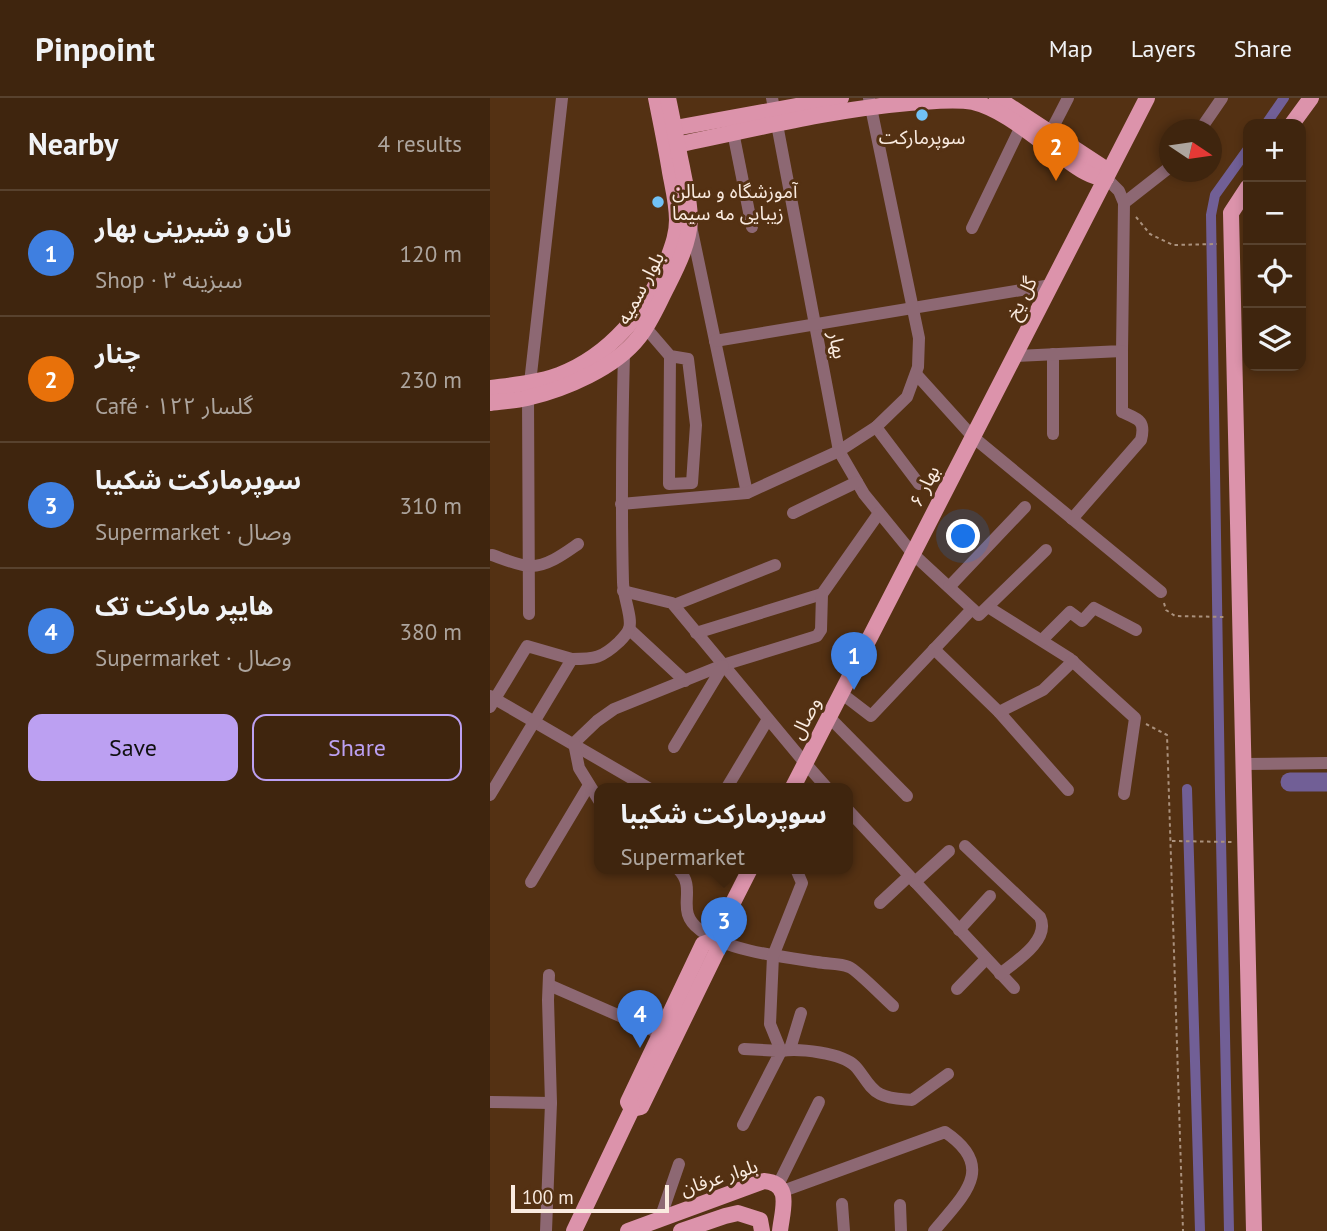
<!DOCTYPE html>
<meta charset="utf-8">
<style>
:root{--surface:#3f250e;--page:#4a311c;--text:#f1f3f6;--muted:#ada59e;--line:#58422e;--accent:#bca0f2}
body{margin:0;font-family:"PT Sans","Noto Sans Arabic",sans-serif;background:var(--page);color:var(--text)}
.controls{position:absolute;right:21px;top:21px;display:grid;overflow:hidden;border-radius:14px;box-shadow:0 4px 10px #0003}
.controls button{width:63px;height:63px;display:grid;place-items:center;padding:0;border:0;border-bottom:2px solid var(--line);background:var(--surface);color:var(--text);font:35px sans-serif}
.compass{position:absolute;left:669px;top:21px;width:63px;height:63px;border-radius:50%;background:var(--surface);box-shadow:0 4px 10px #0003;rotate:103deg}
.scale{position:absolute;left:21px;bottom:18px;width:158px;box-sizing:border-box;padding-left:7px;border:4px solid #faebe0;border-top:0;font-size:19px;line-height:24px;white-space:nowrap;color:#faebe0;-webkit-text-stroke:5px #543113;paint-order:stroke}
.you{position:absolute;left:474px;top:439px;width:24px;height:24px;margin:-18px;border:5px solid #fff;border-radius:50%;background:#1a73e8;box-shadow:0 0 0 10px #1a73e833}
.badge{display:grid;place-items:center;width:46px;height:46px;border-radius:50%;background:var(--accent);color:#fff;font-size:23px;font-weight:700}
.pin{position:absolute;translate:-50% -58px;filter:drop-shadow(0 2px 4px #0008)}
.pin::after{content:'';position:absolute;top:37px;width:24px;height:21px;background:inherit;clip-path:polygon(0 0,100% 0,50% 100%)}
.popup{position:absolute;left:104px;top:685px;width:259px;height:91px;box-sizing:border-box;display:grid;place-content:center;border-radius:14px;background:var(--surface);filter:drop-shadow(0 2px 5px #0005);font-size:23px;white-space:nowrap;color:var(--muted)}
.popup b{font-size:26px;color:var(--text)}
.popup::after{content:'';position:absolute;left:50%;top:100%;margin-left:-14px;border:14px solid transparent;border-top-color:var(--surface)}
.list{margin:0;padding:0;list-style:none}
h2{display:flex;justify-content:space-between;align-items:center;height:91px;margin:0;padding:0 28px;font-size:30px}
h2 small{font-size:23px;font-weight:400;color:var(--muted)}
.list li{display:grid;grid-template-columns:46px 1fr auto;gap:21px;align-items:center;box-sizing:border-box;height:126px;padding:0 28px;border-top:2px solid var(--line)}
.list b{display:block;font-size:26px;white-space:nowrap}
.list p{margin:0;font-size:23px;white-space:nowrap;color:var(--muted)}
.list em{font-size:23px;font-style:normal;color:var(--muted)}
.actions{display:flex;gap:14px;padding:21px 28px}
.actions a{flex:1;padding:16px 0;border:2px solid var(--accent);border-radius:14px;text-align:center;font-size:24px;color:var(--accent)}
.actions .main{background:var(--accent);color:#111}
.icon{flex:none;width:38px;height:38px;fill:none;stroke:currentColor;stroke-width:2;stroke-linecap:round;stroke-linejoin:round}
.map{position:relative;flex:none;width:837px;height:1133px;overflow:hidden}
header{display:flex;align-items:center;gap:42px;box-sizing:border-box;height:98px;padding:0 35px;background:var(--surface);border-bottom:2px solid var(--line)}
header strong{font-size:33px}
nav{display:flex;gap:38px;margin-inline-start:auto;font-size:24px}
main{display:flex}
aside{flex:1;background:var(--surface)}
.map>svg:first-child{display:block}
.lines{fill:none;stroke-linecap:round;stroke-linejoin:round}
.canal{stroke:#715f96;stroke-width:10}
.river{stroke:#715f96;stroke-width:19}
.path{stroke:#aa917d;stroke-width:2;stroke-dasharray:3.5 3.5;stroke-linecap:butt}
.minor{stroke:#8d6873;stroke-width:12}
.major{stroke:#dc93ab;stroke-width:16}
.poi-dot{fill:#71c1f5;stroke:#543113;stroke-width:2.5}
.labels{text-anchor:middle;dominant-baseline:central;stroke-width:6;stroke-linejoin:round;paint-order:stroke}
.poi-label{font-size:19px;fill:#faebe0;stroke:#543113}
.street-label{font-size:19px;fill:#faebe0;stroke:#543113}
</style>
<header>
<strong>Pinpoint</strong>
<nav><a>Map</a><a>Layers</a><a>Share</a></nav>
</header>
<main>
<aside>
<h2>Nearby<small>4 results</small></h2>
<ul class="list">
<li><span class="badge" style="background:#3f7fe0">1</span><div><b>نان و شیرینی بهار</b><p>Shop · سبزینه ۳</p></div><em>120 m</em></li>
<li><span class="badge" style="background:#e8710a">2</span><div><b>چنار</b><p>Café · گلسار ۱۲۲</p></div><em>230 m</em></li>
<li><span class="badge" style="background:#3f7fe0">3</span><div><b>سوپرمارکت شکیبا</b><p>Supermarket · وصال</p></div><em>310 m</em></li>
<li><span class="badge" style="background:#3f7fe0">4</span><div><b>هایپر مارکت تک</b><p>Supermarket · وصال</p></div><em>380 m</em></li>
</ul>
<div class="actions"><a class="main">Save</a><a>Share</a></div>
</aside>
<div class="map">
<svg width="837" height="1133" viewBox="0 0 837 1133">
<rect width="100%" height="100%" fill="#543113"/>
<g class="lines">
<g class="canal">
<polyline points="776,26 794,0"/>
<polyline points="697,691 710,1133"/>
<polyline points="739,1133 730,693 721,117 725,97 758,51"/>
</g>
<polyline class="river" points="800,684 837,684"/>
<g class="path">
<polyline points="646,119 660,136 683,147 727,146"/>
<polyline points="674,505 676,512 685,518 735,519"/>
<polyline points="656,626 677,637 693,1133"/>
<polyline points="682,743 743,744"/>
</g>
<g class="minor">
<polyline points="282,0 349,353 374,396 423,456 489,517 556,452"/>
<polyline points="710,32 732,0"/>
<polyline points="243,34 262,129"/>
<polyline points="560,35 578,0"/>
<polyline points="634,105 680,69"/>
<polyline points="201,128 257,395"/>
<polyline points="482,130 534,22"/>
<polyline points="155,229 180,258 179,386 202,385 206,327 198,261 180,258"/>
<polyline points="225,243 561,187"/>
<polyline points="563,256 563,336"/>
<polyline points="525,258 632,253 634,105 629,93 616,80"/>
<polyline points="426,276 483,339 671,494"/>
<polyline points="40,285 72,0"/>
<polyline points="38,299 39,516"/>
<polyline points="386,329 429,386"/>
<polyline points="131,406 257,395 349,353 386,329 417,299 428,269 429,240 379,0"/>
<polyline points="303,415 367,384"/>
<path d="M 582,421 L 651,342 C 656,322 648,321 632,314 L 632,253"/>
<path d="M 2,457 C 14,461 29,468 41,468 C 58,468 75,455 88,446"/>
<polyline points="459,489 535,409"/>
<polyline points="133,493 182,505 315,665 338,691"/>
<polyline points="184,507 285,467"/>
<polyline points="498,509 579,560 645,620 634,696"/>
<polyline points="139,531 195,583"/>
<polyline points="206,535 332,496 389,415"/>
<polyline points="552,542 580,514 592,523 604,510 646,532"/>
<polyline points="444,551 509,614 578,692"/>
<polyline points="351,595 381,618 482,511"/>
<polyline points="0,598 160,691"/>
<polyline points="0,609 37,548 82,561"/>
<polyline points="509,614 553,592 583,563"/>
<polyline points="339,619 417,698"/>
<polyline points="84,645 107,623 124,611 233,567 327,538 331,532 332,496"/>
<polyline points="84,645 89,670 110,704"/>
<polyline points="184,649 233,568"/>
<polyline points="753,666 837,665"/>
<polyline points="236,691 278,621"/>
<path d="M 0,697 L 82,561 C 105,561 112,560 129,544 C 133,540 137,536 139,531 C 143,520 133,499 133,484 C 131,408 132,332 134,255"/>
<polyline points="358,712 524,890"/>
<path d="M 475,748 L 550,819 C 561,842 525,864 510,876"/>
<path d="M 188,771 C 209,792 183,812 210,832 C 237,853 293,859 327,864 C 337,866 350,865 359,869 C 367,872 395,901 403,908"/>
<path d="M 306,771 L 312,785 L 283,858 L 280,926 L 291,953 C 309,950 352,955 365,968 C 373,976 379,991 390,996 C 399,1001 412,1001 422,1002 L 458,976"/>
<polyline points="41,784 99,687"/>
<polyline points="425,784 459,753"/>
<polyline points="390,805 419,778"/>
<polyline points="469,832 500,798"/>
<polyline points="59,887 178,939"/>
<polyline points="467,891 496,861"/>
<polyline points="300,951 311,915"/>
<polyline points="0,1004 61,1005"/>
<polyline points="253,1027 291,953 254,951"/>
<polyline points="288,1087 329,1004"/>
<path d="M 293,1093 L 455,1034 C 507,1069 474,1097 444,1133"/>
<polyline points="352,1106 354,1133"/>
<polyline points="410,1107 411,1133"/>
<polyline points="170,1121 189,1066"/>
<polyline points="56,1133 61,1005 58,902 59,877"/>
</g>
<g class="major">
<polyline points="507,0 614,70 616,80"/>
<polyline points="802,26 821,0"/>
<polyline points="174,32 351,0"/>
<path d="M 176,49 C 257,33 336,12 419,5 C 439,4 462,0 483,4 C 513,11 544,39 570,57 C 583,66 600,81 616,80"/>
<polyline points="758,89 741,115 764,1133"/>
<path d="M 0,290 C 23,287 47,285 69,277 C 119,258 158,212 177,163 C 182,149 187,137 187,122 C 187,106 183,90 180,74 C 176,49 171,25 166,0"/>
<path d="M 0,305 C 12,303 25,303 37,300 C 75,291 125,270 149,239 C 161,224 169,204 178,187 C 188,167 199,145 200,122 C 200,104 195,86 192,69 C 187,46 183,23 178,0"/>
<polyline points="302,691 657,0"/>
<polyline points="142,1011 151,1009 227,853 224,842 260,771"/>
<polyline points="84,1133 142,1011 138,1004 213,846 224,842"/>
<path d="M 138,1133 L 274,1083 C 303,1085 292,1113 290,1133"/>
<polyline points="191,1133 235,1118 248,1115 270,1122 272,1133"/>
</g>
</g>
<g class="poi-dot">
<circle cx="432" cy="17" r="7"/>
<circle cx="168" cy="104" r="7"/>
</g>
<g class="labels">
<g class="poi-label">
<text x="432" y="39">سوپرمارکت</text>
<text x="182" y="93" text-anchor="start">آموزشگاه و سالن<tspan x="182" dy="22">زیبایی مه سیما</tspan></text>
</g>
<g class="street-label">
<text transform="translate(150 190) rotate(-62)">بلوار سمیه</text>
<text transform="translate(531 200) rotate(-63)">گل یخ</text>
<text transform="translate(348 247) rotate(79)">بهار</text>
<text transform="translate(434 388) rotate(-63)">بهار ۶</text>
<text transform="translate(315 620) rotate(-63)">وصال</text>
<text transform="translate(229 1079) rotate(-18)">بلوار عرفان</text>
</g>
</g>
</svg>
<div class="controls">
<button>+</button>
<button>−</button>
<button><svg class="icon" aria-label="locate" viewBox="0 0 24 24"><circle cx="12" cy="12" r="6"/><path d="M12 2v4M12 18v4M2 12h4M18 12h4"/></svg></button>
<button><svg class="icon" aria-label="layers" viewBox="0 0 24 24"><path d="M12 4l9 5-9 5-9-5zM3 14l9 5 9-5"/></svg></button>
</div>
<svg class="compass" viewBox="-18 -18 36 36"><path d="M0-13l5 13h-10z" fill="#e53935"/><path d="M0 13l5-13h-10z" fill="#ada59e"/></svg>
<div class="scale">100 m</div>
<div class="you"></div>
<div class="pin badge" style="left:364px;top:592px;background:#3f7fe0">1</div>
<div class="pin badge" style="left:566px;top:83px;background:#e8710a">2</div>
<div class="pin badge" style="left:234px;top:857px;background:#3f7fe0">3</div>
<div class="popup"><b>سوپرمارکت شکیبا</b>Supermarket</div>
<div class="pin badge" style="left:150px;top:950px;background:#3f7fe0">4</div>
</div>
</main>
